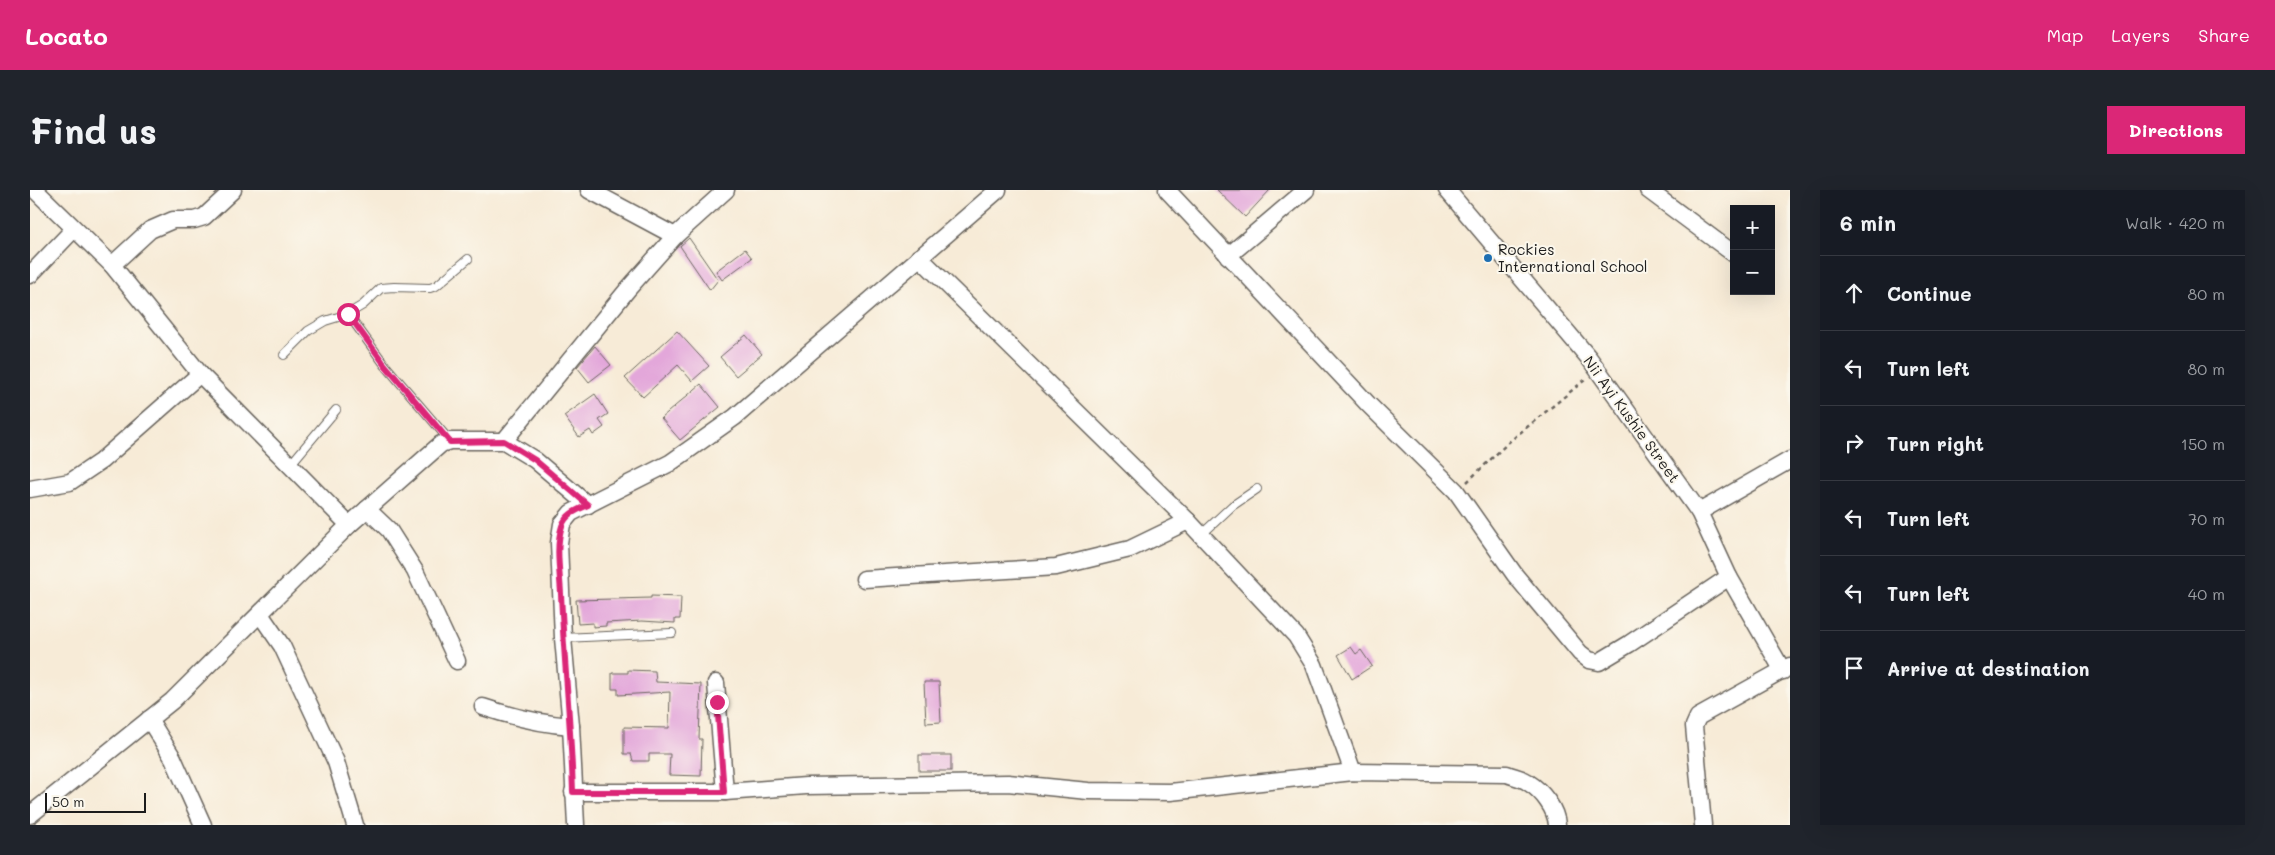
<!DOCTYPE html>
<meta charset="utf-8">
<style>
:root{--surface:#171b24;--page:#20242c;--text:#f1f3f6;--muted:#9ea1a6;--line:#363941;--accent:#db2777}
body{margin:0;font-family:Mali,sans-serif;background:var(--page);color:var(--text)}
.controls{position:absolute;right:15px;top:15px;display:grid;overflow:hidden;border-radius:0px;box-shadow:0 5px 20px #0002}
.controls button{width:45px;height:45px;display:grid;place-items:center;padding:0;border:0;border-bottom:1px solid var(--line);background:var(--surface);color:var(--text);font:25px sans-serif}
.scale{position:absolute;left:15px;bottom:12px;width:101px;box-sizing:border-box;padding-left:5px;border:2px solid #1c1c1c;border-top:0;font-size:14px;line-height:18px;white-space:nowrap;color:#1c1c1c;-webkit-text-stroke:4px #fbf7ec;paint-order:stroke}
.stop{position:absolute;width:15px;height:15px;margin:-11px;border:4px solid #db2777;border-radius:50%;background:#fff}
.stop.end{background:#db2777;border-color:#fff;box-shadow:0 1px 5px #0008}
.list{margin:0;padding:0;list-style:none}
h2{display:flex;justify-content:space-between;align-items:center;height:65px;margin:0;padding:0 20px;font-size:21px}
h2 small{font-size:16px;font-weight:400;color:var(--muted)}
.list li{display:grid;grid-template-columns:32px 1fr auto;gap:15px;align-items:center;box-sizing:border-box;height:75px;padding:0 20px;border-top:1px solid var(--line)}
.list b{display:block;font-size:19px;white-space:nowrap}
.list em{font-size:16px;font-style:normal;color:var(--muted)}
.icon{flex:none;width:28px;height:28px;fill:none;stroke:currentColor;stroke-width:2;stroke-linecap:round;stroke-linejoin:round}
.map{position:relative;flex:none;width:1760px;height:635px;overflow:hidden;border-radius:0px}
header{display:flex;align-items:center;gap:30px;box-sizing:border-box;height:70px;padding:0 25px;background:var(--accent);color:#fff}
header strong{font-size:24px}
nav{display:flex;gap:28px;margin-inline-start:auto;font-size:18px}
.intro{display:flex;align-items:center;justify-content:space-between;box-sizing:border-box;height:120px;padding:0 30px}
h1{margin:0;font-size:35px}
.button{padding:12px 22px;border-radius:0px;background:var(--accent);color:#fff;font-size:18px;font-weight:700}
main{display:flex;gap:30px;padding:0 30px}
aside{flex:1;background:var(--surface);border-radius:0px;box-shadow:0 5px 20px #0002}
.map>svg:first-child{display:block}
.building{fill:#e3a7da}
.lines{fill:none;stroke-linecap:round;stroke-linejoin:round}
.service-casing{stroke:#69645d;stroke-width:10}
.minor-casing{stroke:#69645d;stroke-width:19}
.path{stroke:#69645d;stroke-width:2.5;stroke-dasharray:4 4;stroke-linecap:butt}
.service{stroke:#fff;stroke-width:8}
.minor{stroke:#fff;stroke-width:16}
.route{stroke:#db2777;stroke-width:6}
.poi-dot{fill:#1f6fb2;stroke:#fbf7ec;stroke-width:2}
.labels{text-anchor:middle;dominant-baseline:central;stroke-width:4;stroke-linejoin:round;paint-order:stroke}
.poi-label{font-size:15px;fill:#1c1c1c;stroke:#fbf7ec;text-anchor:start}
.street-label{font-size:15px;fill:#1c1c1c;stroke:#fbf7ec}
</style>
<header>
<strong>Locato</strong>
<nav><a>Map</a><a>Layers</a><a>Share</a></nav>
</header>
<div class="intro"><h1>Find us</h1><a class="button">Directions</a></div>
<main>
<div class="map">
<svg width="1760" height="635" viewBox="0 0 1760 635">
<rect width="100%" height="100%" fill="#fbf7ec"/>
<filter id="ink" filterUnits="userSpaceOnUse"><feTurbulence type="fractalNoise" baseFrequency=".02" numOctaves="2"/><feDisplacementMap in="SourceGraphic" scale="10" xChannelSelector="R" yChannelSelector="G"/><feConvolveMatrix kernelMatrix="1 2 1 2 8 2 1 2 1" color-interpolation-filters="sRGB"/></filter>
<filter id="wash" filterUnits="userSpaceOnUse"><feTurbulence type="fractalNoise" baseFrequency=".0096" numOctaves="4" result="noise"/><feDisplacementMap in="SourceGraphic" scale="20" xChannelSelector="R" yChannelSelector="G"/><feGaussianBlur stdDeviation="1.12" result="paint"/><feColorMatrix in="noise" values="0 0 0 0 0 0 0 0 0 0 0 0 0 0 0 0 0 1.4 0 .05"/><feComposite in="paint" operator="in"/></filter>
<g filter="url(#wash)">
<rect width="100%" height="100%" fill="#f7ebd7"/>
<g id="blocks">
<g class="building">
<polygon points="1187,0 1240,0 1215,27"/>
<polygon points="659,48 688,90 680,100 650,56"/>
<polygon points="715,59 722,68 692,90 686,81"/>
<polygon points="647,141 679,176 662,191 648,175 613,207 595,188"/>
<polygon points="716,145 732,164 706,186 690,167"/>
<polygon points="565,156 581,175 559,192 547,177"/>
<polygon points="671,194 690,217 650,250 631,228"/>
<polygon points="565,204 578,224 569,230 574,237 563,245 560,240 549,247 534,226"/>
<polygon points="621,406 651,407 650,429 645,429 645,433 612,431 576,433 576,436 563,437 563,433 548,434 546,410 621,408"/>
<polygon points="1321,457 1326,464 1331,460 1342,476 1322,489 1308,465"/>
<polygon points="598,480 625,481 626,492 671,494 669,549 672,549 671,586 639,585 640,564 619,564 619,571 603,571 601,564 594,564 594,537 639,538 640,502 588,505 588,499 582,499 582,483 598,483"/>
<polygon points="894,492 909,492 911,532 896,533"/>
<rect x="889" y="565" width="32" height="16"/>
</g>
</g>
</g>
<g filter="url(#ink)">
<use href="#blocks" fill-opacity="0" stroke="#69645d" stroke-width="1"/>
<g class="lines">
<g class="service-casing">
<g id="service">
<polyline points="318,124 355,175 420,251"/>
<polyline points="254,165 278,141 295,131 318,124 333,115 351,98 364,97 400,98 406,96 438,69"/>
<polyline points="260,275 306,220"/>
<polyline points="1171,345 1202,316 1227,299"/>
<polyline points="533,448 642,443"/>
</g>
</g>
<g class="minor-casing">
<g id="minor">
<polyline points="5,0 82,75 170,184 319,335"/>
<polyline points="559,0 645,46"/>
<polyline points="1137,0 1338,214 1426,301 1485,385 1550,463 1559,470 1569,472 1599,454 1699,387"/>
<polyline points="1417,0 1559,168 1669,322 1699,387 1753,481"/>
<polyline points="1618,0 1704,64"/>
<polyline points="1198,66 1276,0"/>
<polyline points="889,67 1158,331 1266,446 1284,475 1323,582"/>
<polyline points="82,75 120,40 143,30 164,30 174,27 203,0"/>
<polyline points="0,85 44,39"/>
<polyline points="474,251 598,99 645,46 696,0"/>
<polyline points="0,299 40,292 71,271 170,184"/>
<polyline points="337,319 359,340 385,381 427,471"/>
<polyline points="1669,322 1760,270"/>
<polyline points="834,389 1026,377 1100,359 1158,331"/>
<polyline points="230,424 252,456 306,572 325,635"/>
<polyline points="686,493 695,602"/>
<path d="M 453,517 C 483,527 510,534 541,536"/>
<polyline points="119,529 143,568 173,635"/>
<path d="M 543,602 L 695,602 L 776,596 L 978,593 L 1058,601 L 1140,602 L 1323,582 L 1477,584 C 1484,587 1493,588 1499,593 C 1512,601 1526,619 1527,635"/>
<polyline points="0,625 142,511 319,335 411,254 420,251 474,251 505,270 558,315"/>
<polyline points="546,635 541,536 533,448 529,353 532,334 541,323 640,273 705,227 968,0"/>
<polyline points="1673,635 1664,536 1668,527 1760,476"/>
</g>
</g>
<polyline class="path" points="1437,292 1480,251 1556,189"/>
<use href="#service" class="service"/>
<use href="#minor" class="minor"/>
</g>
</g>
<g class="lines" filter="url(#ink)">
<path class="route" d="M 318,124 L 355,175 L 420,252 L 474,251 L 505,270 L 558,315 C 547,320 536,324 532,336 C 525,357 530,382 531,404 C 534,470 541,536 543,602 L 694,602 L 687,512"/>
</g>
<circle class="poi-dot" cx="1458" cy="68" r="5"/>
<g class="labels">
<g class="poi-label">
<text x="1468" y="59">Rockies<tspan x="1468" dy="17">International School</tspan></text>
</g>
<g class="street-label">
<text transform="translate(1602 229) rotate(54)">Nii Ayi Kushie Street</text>
</g>
</g>
</svg>
<div class="controls">
<button>+</button>
<button>−</button>
</div>
<div class="scale">50 m</div>
<div class="stop" style="left:318px;top:124px"></div>
<div class="stop end" style="left:687px;top:512px"></div>
</div>
<aside>
<h2>6 min<small>Walk · 420 m</small></h2>
<ul class="list">
<li><svg class="icon" aria-label="ahead" viewBox="0 0 24 24"><path d="M12 20V5M6 11l6-6 6 6"/></svg><div><b>Continue</b></div><em>80 m</em></li>
<li><svg class="icon" aria-label="left" viewBox="0 0 24 24"><path d="M17 20v-9H6M10 6l-5 5 5 5"/></svg><div><b>Turn left</b></div><em>80 m</em></li>
<li><svg class="icon" aria-label="right" viewBox="0 0 24 24"><path d="M7 20v-9h11M14 6l5 5-5 5"/></svg><div><b>Turn right</b></div><em>150 m</em></li>
<li><svg class="icon" aria-label="left" viewBox="0 0 24 24"><path d="M17 20v-9H6M10 6l-5 5 5 5"/></svg><div><b>Turn left</b></div><em>70 m</em></li>
<li><svg class="icon" aria-label="left" viewBox="0 0 24 24"><path d="M17 20v-9H6M10 6l-5 5 5 5"/></svg><div><b>Turn left</b></div><em>40 m</em></li>
<li><svg class="icon" aria-label="arrive" viewBox="0 0 24 24"><path d="M6 21V4h12l-3 4 3 4H6"/></svg><div><b>Arrive at destination</b></div></li>
</ul>
</aside>
</main>
